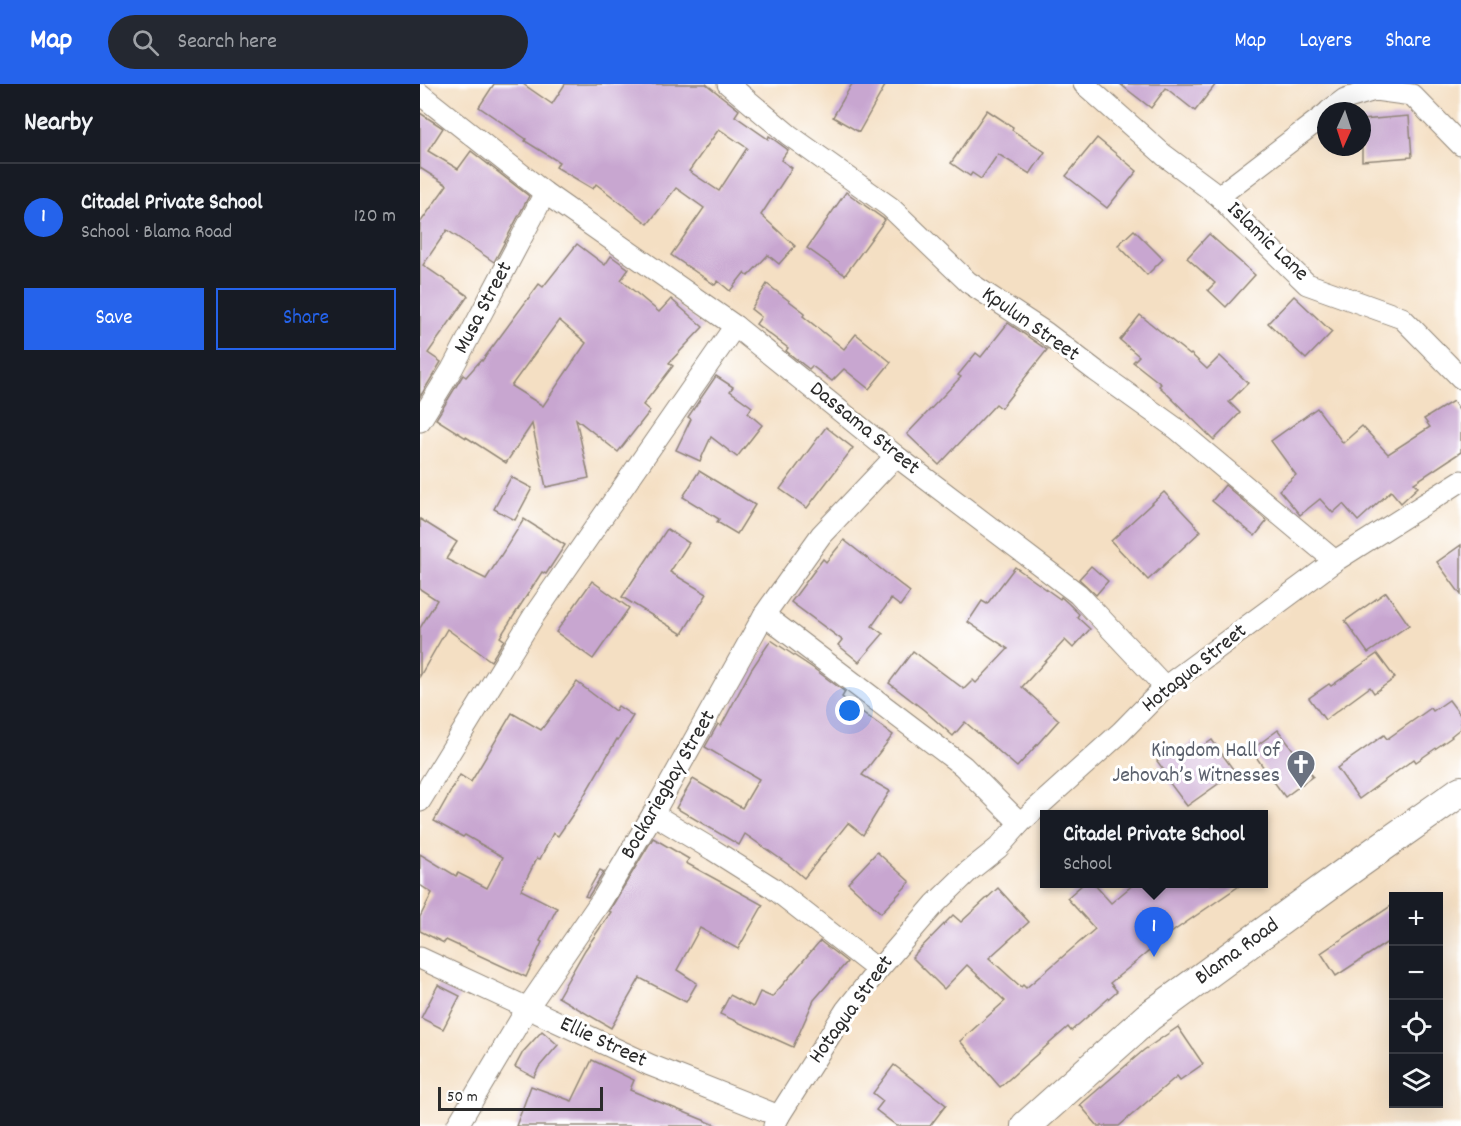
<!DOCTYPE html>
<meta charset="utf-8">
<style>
:root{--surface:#171b24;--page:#242831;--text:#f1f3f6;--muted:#9ea1a6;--line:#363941;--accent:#2563eb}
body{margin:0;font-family:Dekko,sans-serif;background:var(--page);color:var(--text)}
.controls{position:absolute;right:18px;bottom:18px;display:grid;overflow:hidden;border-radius:0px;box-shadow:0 6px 24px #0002}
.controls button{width:54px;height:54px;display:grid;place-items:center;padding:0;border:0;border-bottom:2px solid var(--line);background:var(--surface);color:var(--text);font:30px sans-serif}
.compass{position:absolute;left:897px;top:18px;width:54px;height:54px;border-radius:50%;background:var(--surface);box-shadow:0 6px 24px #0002;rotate:183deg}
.scale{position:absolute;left:18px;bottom:15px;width:165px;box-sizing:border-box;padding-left:6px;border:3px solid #2b2b2b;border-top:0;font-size:16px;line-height:21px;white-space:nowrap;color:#2b2b2b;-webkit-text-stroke:4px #fff;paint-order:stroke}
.you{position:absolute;left:430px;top:627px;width:21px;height:21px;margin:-15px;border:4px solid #fff;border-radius:50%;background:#1a73e8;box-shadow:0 0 0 9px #1a73e833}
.badge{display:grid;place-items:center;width:39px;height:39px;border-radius:50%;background:var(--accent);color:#fff;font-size:20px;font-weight:700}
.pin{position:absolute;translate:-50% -50px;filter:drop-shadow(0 2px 3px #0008)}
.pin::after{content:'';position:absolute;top:32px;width:21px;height:18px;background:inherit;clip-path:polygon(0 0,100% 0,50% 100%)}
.popup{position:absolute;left:620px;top:726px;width:228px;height:78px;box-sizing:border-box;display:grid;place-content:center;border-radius:0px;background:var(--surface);filter:drop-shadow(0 2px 4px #0005);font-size:20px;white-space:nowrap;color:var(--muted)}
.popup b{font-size:22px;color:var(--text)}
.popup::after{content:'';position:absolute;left:50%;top:100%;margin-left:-12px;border:12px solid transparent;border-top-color:var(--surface)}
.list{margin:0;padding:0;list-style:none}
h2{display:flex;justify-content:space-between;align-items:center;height:78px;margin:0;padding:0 24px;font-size:26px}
h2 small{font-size:20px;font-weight:400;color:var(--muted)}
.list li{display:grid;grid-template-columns:39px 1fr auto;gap:18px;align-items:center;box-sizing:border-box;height:108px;padding:0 24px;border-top:2px solid var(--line)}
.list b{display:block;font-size:22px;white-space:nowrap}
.list p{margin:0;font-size:20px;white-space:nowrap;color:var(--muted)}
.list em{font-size:20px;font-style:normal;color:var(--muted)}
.actions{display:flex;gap:12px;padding:18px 24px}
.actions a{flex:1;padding:14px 0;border:2px solid var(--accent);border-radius:0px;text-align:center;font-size:21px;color:var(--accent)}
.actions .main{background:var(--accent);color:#fff}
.icon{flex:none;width:33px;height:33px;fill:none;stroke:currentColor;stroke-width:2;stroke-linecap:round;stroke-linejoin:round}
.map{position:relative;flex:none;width:1041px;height:1042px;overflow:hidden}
header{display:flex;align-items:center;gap:36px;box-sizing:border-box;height:84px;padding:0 30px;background:var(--accent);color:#fff}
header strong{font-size:28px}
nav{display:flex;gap:33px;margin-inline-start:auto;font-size:21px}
.search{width:420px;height:54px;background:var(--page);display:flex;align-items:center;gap:15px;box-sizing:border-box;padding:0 21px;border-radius:33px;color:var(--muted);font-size:22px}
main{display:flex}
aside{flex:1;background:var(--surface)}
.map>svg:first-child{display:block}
.building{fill:#c8a6d0;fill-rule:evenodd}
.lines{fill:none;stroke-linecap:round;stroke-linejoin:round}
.street-casing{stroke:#908577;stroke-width:23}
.secondary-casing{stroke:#908577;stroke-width:32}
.street{stroke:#fff;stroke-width:21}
.secondary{stroke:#fff;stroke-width:30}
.labels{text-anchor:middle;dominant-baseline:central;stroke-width:6;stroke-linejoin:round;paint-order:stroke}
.street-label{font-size:22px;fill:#2b2b2b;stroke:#fff}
.worship-label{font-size:22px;fill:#5b616d;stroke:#fff;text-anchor:end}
</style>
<header>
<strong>Map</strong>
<div class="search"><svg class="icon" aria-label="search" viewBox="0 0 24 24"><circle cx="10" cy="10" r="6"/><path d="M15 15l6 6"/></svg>Search here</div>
<nav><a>Map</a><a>Layers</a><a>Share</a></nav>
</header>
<main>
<aside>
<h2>Nearby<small></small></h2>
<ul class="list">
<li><span class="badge">1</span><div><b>Citadel Private School</b><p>School · Blama Road</p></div><em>120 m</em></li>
</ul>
<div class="actions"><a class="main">Save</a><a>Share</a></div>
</aside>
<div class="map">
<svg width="1041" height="1042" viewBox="0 0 1041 1042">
<rect width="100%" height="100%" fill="#fff"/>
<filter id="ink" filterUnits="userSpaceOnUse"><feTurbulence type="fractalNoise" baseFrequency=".0167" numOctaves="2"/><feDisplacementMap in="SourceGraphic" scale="12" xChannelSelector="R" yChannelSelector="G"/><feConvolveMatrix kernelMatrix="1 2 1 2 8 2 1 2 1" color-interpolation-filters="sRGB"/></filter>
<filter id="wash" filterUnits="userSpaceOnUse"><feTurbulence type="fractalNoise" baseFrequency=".008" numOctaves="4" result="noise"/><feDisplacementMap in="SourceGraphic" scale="24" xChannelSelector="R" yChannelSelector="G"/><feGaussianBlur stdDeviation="1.35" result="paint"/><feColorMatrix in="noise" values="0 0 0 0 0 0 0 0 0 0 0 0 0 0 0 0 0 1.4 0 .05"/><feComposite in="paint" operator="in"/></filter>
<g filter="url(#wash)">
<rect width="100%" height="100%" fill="#f4dfc3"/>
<g id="blocks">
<g class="building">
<path d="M 74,0 L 103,0 L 132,20 L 145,0 L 286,0 L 319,26 L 315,32 L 348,55 L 349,52 L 368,66 L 361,76 L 372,84 L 341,131 L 375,162 L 359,180 L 348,171 L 328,192 L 324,189 L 310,207 L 298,197 L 295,201 L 251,171 L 284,124 L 256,104 L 228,140 L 176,100 L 173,105 L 136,83 L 139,78 L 105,57 L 106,55 L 59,23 ZM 299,45 L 327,64 L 299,107 L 269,87 Z"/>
<polygon points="432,0 466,0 439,48 413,33"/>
<polygon points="700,0 796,0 775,27 746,4 731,24"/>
<polygon points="567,26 593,43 592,46 625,68 610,90 578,70 561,95 552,89 550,92 531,79"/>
<polygon points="0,29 23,44 8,67 38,85 51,67 109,112 74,178 27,146 3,181 48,212 8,269 21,278 0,313 0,139 27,101 0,84"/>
<polygon points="989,32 992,73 942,77 942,36"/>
<polygon points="677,54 717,87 687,124 646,92"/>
<polygon points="426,108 465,136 425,191 387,164"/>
<polygon points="714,146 743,175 727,191 698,161"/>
<polygon points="789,150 835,191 806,223 788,206 795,199 767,174"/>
<path d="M 157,160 L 185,181 L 191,172 L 209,185 L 201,196 L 239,228 L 251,215 L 283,243 L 249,279 L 253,282 L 223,321 L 230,327 L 198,368 L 156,335 L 169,394 L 126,403 L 112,340 L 86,379 L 46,353 L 46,354 L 16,335 L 43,291 L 46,293 L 61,276 L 62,277 L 119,200 L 123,203 ZM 139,236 L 166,259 L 123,322 L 91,302 Z"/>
<polygon points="347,200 385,229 383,232 424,265 436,250 471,278 449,305 424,285 412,297 392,282 389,285 366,267 368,264 336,240 341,233 331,225"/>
<polygon points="874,212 912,248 886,275 848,239"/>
<polygon points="720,231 770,271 771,270 787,285 800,272 828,299 809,318 820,329 794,356 739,302 741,300 713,278 719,272 700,256"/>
<polygon points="588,239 627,266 581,324 576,320 519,381 487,350 541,293 538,291 556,269 561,273"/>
<polygon points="296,292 313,303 310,307 332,323 328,329 342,341 317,373 291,353 280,377 256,366 271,335 268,333"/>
<polygon points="1033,317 1041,329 1041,368 994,399 998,403 981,419 971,407 938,437 923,420 913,429 900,415 880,431 859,406 876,391 851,357 897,324 923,359 942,342 968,370 1010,343 1004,335"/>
<polygon points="406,343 433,364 387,424 360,405"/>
<polygon points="279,387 335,421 317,450 297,438 299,435 263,413"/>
<polygon points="91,393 112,404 95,436 74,425"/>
<polygon points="805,401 847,437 835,452 792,417"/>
<polygon points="744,408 781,447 728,496 691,457"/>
<polygon points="0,435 37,458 26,475 66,495 104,435 145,461 126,490 122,488 80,553 84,556 71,577 27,545 0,592 0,544 17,516 0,505"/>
<polygon points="247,445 269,459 250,488 287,510 262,550 202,513"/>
<polygon points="424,456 490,508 480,522 471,515 452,542 463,550 439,578 418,561 422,556 371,518 403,475 406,478"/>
<polygon points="1041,461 1041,511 1017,478"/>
<polygon points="671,482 688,497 676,511 659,495"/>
<polygon points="595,483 640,515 641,513 649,520 659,530 657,533 670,545 653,564 645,556 602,603 639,636 597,683 545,638 533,652 504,626 469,599 493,567 544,605 553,596 556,599 588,565 548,538 562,517 567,520"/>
<polygon points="172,497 209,524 173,575 136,548"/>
<polygon points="966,508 989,541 948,569 925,537"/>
<polygon points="351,556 393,584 425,608 422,613 473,651 442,691 470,707 443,751 428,739 384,794 369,781 325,750 319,761 256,724 273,695 322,724 339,695 285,663 298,640 301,642 331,586"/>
<polygon points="957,570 975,594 954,609 950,603 905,636 889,614 909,600 911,602"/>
<polygon points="157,598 195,627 198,622 213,632 198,656 197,655 155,727 138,752 133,749 120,775 117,774 101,806 137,824 120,857 122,858 106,893 26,856 24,859 0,847 0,833 12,809 0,801 0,770 36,792 38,789 67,804 83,773 45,751 43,753 14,737 40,691 51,698 92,629 121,646"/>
<polygon points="1029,616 1041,632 1041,644 1031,652 1032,653 996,678 994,675 939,715 917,684 964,651 967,655 1011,624 1013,627"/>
<polygon points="858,646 893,692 865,713 831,666"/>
<polygon points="792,656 815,688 767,722 743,690 746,689 737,677 752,666 754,671 773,657 779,665"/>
<polygon points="233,754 269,775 266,779 343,821 318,865 280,844 257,886 277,899 266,918 220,894 191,944 138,913 165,866 191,828 189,827"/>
<polygon points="457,768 490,798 461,829 428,799"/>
<polygon points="180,786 184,788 168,813 165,812"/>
<polygon points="663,800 674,800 691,819 714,800 822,800 755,846 690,899 697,907 651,947 648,943 580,1003 540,957 585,917 547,881 524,905 492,873 533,831 541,838 578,804 609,838 569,874 601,903 603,901 606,904 675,845 647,814"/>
<polygon points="974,820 974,854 916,892 901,869"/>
<polygon points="400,857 427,878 394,916 373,963 300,930 310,911 333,923 340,908 352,913"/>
<polygon points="18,901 40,912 23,945 1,934"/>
<polygon points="758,943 783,980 760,996 757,992 699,1042 678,1042 660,1021 724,966"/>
<polygon points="122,947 138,961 119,983 114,993 95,983 103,968"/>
<polygon points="172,976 214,996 210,1006 298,1042 96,1042 111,1002 152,1017"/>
<polygon points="474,981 526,1021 510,1042 477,1042 456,1026 463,1017 453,1009"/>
</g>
</g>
</g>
<g filter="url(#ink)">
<use href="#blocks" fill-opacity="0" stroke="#908577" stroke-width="1.5"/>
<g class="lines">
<g class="street-casing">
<g id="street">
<polyline points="308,0 369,51 470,123 548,198 626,249 676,287 757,345 915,477"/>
<polyline points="664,0 744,71 799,112 818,133 887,200 982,234 1041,294"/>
<polyline points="0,10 125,109 315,242 476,372 658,510 745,603"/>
<polyline points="909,27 925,15 955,6 992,11 1041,61"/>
<polyline points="799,112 906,30"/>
<polyline points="0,337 32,285 125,109"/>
<polyline points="344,531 543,682 600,739"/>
<polyline points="0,717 113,533 315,242"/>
<polyline points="233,730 293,766 353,804 458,886"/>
<polyline points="0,874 230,981 359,1032 354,1042"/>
<polyline points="359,1032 426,926 458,886 515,820 549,787 578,764 600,739 701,648 745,603 915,477 1041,397"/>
<polyline points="37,1042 108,923 183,814 233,730 344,531 401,451 476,372"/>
</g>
</g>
<g class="secondary-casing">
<g id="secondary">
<path id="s1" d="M 606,1042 L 728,933 L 925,789 L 1041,707"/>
</g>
</g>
<use href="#street" class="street"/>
<use href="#secondary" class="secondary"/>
</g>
</g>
<defs>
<g id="church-pin" transform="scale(1.5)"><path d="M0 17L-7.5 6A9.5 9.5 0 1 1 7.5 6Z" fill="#6b7280" stroke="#fff"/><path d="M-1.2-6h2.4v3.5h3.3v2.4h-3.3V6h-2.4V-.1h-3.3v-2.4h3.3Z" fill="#fff"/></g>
</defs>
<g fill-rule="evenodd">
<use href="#church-pin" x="881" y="680"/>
</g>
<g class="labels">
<g class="street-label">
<text transform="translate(847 158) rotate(44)">Islamic Lane</text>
<text transform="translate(64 224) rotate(-62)">Musa Street</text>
<text transform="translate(610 241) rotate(35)">Kpulun Street</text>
<text transform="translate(444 345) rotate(39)">Dassama Street</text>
<text transform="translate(775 585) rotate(-39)">Hotagua Street</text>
<text transform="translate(249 701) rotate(-60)">Bockariegbay Street</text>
<text stroke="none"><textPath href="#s1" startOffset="274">Blama Road</textPath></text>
<text transform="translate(432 926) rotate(-54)">Hotagua Street</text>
<text transform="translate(183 959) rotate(25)">Ellie Street</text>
</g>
<g class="worship-label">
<text x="860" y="667">Kingdom Hall of<tspan x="860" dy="25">Jehovah’s Witnesses</tspan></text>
</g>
</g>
</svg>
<div class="controls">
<button>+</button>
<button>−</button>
<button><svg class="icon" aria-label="locate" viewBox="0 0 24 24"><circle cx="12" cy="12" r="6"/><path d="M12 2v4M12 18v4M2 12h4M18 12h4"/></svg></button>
<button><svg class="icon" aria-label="layers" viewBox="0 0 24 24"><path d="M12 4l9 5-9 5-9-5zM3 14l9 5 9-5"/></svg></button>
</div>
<svg class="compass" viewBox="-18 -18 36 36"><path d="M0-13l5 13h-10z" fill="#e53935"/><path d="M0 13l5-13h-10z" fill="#9ea1a6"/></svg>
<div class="scale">50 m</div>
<div class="you"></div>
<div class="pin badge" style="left:734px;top:873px">1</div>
<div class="popup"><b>Citadel Private School</b>School</div>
</div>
</main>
